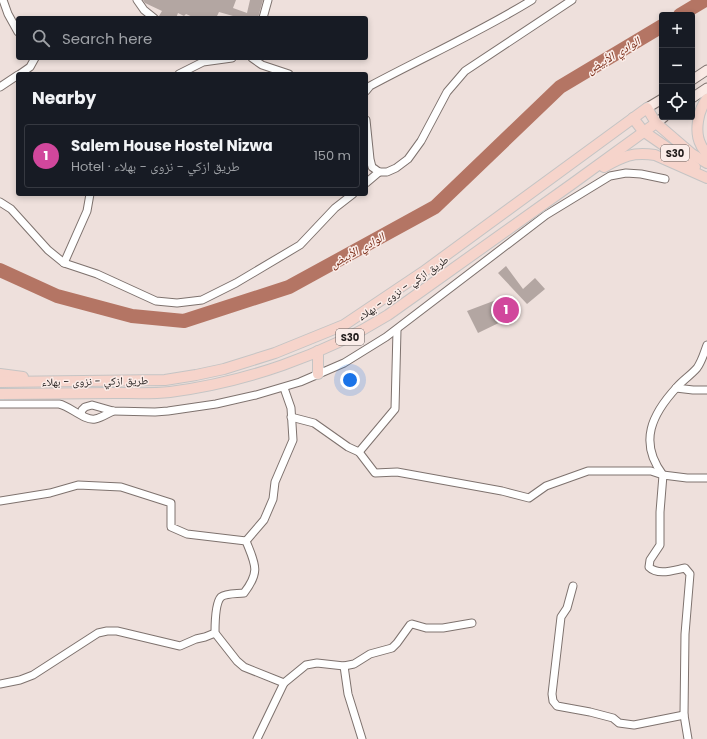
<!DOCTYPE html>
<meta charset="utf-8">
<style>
:root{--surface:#171b24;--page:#20242c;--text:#f1f3f6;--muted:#9ea1a6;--line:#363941;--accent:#1a73e8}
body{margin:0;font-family:Poppins,"Noto Naskh Arabic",sans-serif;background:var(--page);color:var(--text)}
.controls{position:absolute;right:12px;top:12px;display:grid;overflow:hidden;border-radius:4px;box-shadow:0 2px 6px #0003}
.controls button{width:36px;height:36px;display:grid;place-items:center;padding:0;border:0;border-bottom:1px solid var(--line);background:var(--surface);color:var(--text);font:20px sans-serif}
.you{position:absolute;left:350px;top:380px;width:14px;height:14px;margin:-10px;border:3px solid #fff;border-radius:50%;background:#1a73e8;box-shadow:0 0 0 6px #1a73e833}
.badge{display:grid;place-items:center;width:26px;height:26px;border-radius:50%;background:var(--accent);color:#fff;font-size:13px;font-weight:700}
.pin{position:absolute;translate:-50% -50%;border:2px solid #fff;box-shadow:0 1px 4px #0006}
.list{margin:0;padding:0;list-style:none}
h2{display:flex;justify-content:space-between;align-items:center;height:52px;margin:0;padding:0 16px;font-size:17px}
h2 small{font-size:13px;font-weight:400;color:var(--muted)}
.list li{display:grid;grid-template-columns:26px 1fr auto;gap:12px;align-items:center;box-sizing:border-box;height:64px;margin:0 8px 8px;padding:0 8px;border:1px solid var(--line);border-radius:4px}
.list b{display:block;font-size:15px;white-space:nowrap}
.list p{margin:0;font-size:13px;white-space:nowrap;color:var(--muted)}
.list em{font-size:13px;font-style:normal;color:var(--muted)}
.icon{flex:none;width:22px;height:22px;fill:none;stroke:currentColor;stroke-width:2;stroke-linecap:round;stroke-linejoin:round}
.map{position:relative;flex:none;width:707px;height:739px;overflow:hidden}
.search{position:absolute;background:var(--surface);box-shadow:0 2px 6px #0003;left:16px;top:16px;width:352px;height:44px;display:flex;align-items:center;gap:10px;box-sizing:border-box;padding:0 14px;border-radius:4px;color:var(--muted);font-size:15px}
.panel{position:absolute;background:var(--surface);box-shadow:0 2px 6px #0003;left:16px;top:72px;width:352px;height:124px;border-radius:4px}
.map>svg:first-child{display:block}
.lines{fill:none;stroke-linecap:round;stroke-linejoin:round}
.river{stroke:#b47564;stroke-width:14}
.building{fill:#b3a6a2}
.street-casing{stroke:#7e726e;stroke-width:9}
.secondary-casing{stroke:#7e726e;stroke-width:11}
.primary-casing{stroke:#c5c4c4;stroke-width:12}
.street{stroke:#fff;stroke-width:7}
.secondary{stroke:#faeae5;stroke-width:9}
.primary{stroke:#f6d4cb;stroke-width:10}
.labels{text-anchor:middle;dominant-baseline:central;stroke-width:3;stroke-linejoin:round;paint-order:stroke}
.shield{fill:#fbede9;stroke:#625b59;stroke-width:1}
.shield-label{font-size:10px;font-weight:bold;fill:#211c1b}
.street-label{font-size:11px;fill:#211c1b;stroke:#fbede9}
.water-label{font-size:12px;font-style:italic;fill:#792b16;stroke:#fbede9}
</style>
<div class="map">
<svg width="707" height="739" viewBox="0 0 707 739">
<rect width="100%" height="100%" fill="#eee0dc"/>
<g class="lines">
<g class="river">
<polyline points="680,15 705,0"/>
<polyline points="0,270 57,296 132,316 184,321 289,287 435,207 560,87 662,26"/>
</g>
</g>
<g class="building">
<polygon points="143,0 236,0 233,8 247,13 250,0 263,0 258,18 240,18 219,12 216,18 195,18 186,14 184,16 178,13 176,18 159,18 159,16 162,11 145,3"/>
<polygon points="506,266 523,289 535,278 545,289 527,304 498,273"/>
<polygon points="504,297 496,305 502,306 517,314 478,333 467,311"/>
</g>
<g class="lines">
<g class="street-casing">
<g id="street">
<polyline points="3,0 8,14 18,32"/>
<polyline points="137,0 144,10 154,18"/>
<polyline points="263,18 268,0"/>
<polyline points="252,58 262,65 289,74"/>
<polyline points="20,74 30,67 35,58"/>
<polyline points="179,74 203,62 232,58"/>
<polyline points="0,87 18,75"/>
<path d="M 366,91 L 370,86 C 424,57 480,32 532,0"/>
<polyline points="366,120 370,159 372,167 379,172 387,172 396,168 408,159 421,141 447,92 465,71 572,0"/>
<polyline points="366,183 379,172"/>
<polyline points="0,202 11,209 48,250 64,263 97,274 156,301 177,303 202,300 236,283 300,245 335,208 353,194"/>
<polyline points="64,263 87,211 90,194"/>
<polyline points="676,388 693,390 707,390"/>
<path d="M 0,404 L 59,404 C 70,406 84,421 95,419 C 101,418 107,414 113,411"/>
<polyline points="81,414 82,410 85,407 92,405 113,411 155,412 168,411 216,404 256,395 300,382 344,363 386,337 546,215 610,176 626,173 641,174 665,179"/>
<polyline points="291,417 314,423 348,447 359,452 375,473 397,472 502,491 529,498 546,486 588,471 651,471 663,475 687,478 707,478"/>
<polyline points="359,452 395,409 397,330"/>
<polyline points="0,501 50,493 78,485 121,487 171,503 171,527 187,534 246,541 264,520 273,499 275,482 293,440 291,408 284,388"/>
<path d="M 246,541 C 255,564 261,571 244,593 C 237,594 226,593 221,597 C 215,603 215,625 215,633 L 237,661 L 244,667 L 284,683 L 257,739"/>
<polyline points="573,586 567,608 561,617 552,694 553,701 557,706 590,712 613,718 619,723 634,725 684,715"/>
<polyline points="344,666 348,694 362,739"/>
<polyline points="284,683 306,665 317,663 344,666 354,664 370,654 392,648 397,643 410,625 412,624 426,628 443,628 472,623"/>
<polyline points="0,684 20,680 33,675 98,633 107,631 117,631 180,646 196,639 205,637 215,633"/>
<path d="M 688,739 L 684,715 L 685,634 L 690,574 L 685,568 C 674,570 658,576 649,567 L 650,560 L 660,545 L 660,512 L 663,475 C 638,442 652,414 677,387 C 683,380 691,375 697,368 C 702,361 704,353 707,345"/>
</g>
</g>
<g class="secondary-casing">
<g id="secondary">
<polyline points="692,80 707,70"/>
<polyline points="692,98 707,88"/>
<polyline points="647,108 662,99"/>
<polyline points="656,123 664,117"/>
</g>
</g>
<g class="primary-casing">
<g id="primary">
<path d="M 707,99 C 698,110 694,132 701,145 C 702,148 705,151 707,153"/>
<polyline points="633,118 643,131 695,167"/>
<path d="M 604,167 C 624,156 632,152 655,155 L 707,178"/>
<polyline points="0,374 23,377"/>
<polyline points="318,374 318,351"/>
<polyline points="0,382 165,380 196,375 224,369 275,353 344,325 423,272 647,108 656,123 692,154 707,163"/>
<path d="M 0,394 C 38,394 77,393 115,393 C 133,393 152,394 170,392 C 246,382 322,356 388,315 L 572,184 L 656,123"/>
</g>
</g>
<use href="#street" class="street"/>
<use href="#secondary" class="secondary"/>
<use href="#primary" class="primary"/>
</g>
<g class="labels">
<g class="shield">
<rect x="661" y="145" width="28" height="16" rx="3"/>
<rect x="336" y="329" width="28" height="16" rx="3"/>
</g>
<g class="shield-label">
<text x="675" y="153">S30</text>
<text x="350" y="337">S30</text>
</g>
<g class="street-label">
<text transform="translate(403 288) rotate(-34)">طريق ازكي - نزوى - بهلاء</text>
<text transform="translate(95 381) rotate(-1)">طريق ازكي - نزوى - بهلاء</text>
</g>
<g class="water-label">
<text transform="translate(613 55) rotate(-31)">الوادي الأبيض</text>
<text transform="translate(357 250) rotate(-29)">الوادي الأبيض</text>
</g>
</g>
</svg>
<div class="controls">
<button>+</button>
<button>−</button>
<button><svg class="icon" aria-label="locate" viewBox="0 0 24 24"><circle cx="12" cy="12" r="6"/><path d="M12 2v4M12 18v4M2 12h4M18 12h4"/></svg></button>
</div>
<div class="you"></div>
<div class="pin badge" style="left:506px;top:310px;background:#d1479c">1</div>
<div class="search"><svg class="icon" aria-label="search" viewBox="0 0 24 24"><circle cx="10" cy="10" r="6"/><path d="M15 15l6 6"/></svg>Search here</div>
<section class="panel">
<h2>Nearby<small></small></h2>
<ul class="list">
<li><span class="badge" style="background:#d1479c">1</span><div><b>Salem House Hostel Nizwa</b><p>Hotel · طريق ازكي - نزوى - بهلاء</p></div><em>150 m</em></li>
</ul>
</section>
</div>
